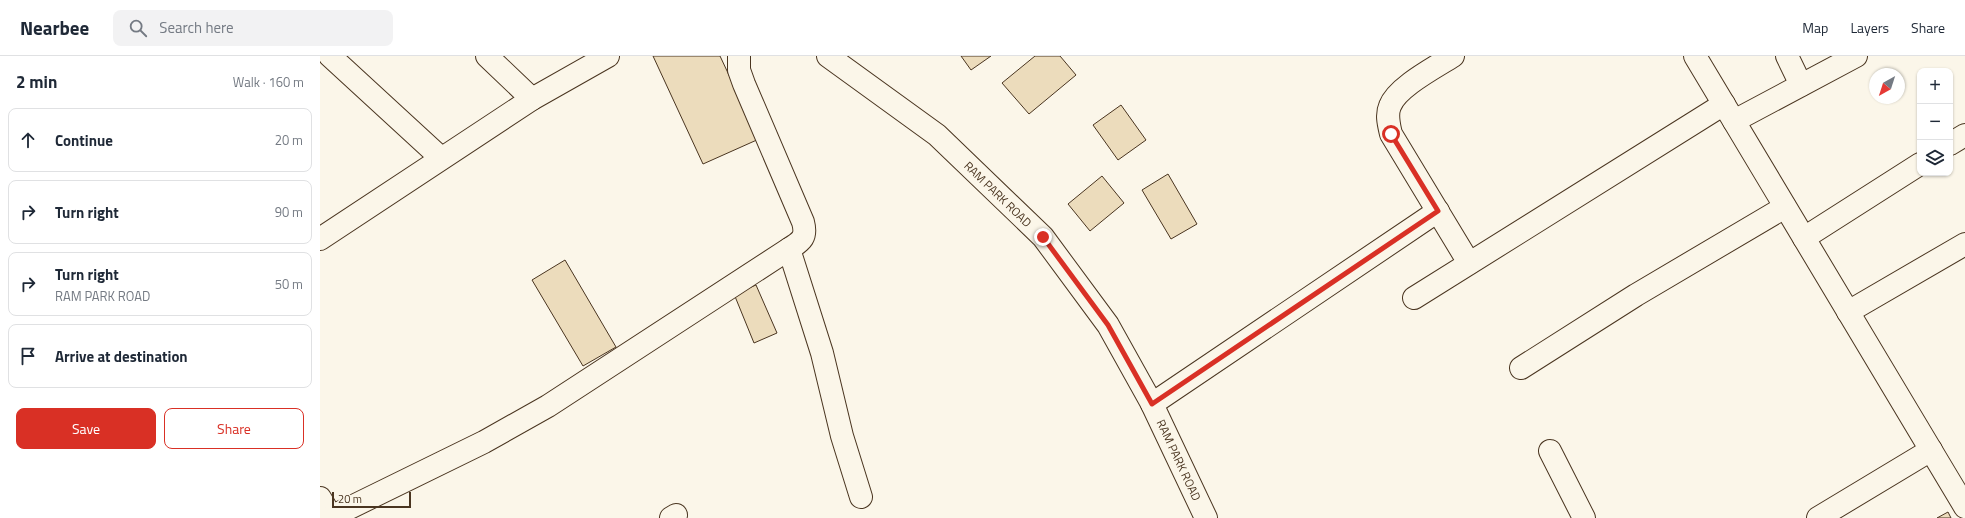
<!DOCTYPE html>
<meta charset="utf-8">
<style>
:root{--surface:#fff;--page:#f2f2f3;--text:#1f2937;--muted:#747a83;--line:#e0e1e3;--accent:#d93025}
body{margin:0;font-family:"Titillium Web",sans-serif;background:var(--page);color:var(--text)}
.controls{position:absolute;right:12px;top:12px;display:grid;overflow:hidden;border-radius:8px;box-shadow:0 1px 3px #0004}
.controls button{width:36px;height:36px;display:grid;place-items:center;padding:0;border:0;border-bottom:1px solid var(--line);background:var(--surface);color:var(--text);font:20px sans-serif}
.compass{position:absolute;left:1549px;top:12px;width:36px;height:36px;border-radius:50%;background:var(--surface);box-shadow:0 1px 3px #0004;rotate:219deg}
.scale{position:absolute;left:12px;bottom:10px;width:79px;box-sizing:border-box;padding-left:4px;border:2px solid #4a3520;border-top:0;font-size:11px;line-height:14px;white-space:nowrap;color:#4a3520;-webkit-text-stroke:3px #fbf6e9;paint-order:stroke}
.stop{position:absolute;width:12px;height:12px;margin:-9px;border:3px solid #d93025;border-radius:50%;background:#fff}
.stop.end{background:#d93025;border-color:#fff;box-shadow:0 1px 4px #0008}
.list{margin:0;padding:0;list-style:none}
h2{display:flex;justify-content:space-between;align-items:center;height:52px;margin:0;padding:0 16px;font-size:17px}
h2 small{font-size:13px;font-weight:400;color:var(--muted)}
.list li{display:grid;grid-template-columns:26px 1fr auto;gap:12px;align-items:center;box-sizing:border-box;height:64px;margin:0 8px 8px;padding:0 8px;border:1px solid var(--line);border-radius:8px}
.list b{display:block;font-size:15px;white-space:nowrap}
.list p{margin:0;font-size:13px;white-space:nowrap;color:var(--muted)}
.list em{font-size:13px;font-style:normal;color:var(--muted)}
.actions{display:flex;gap:8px;padding:12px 16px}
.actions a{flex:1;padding:9px 0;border:1px solid var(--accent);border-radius:8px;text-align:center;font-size:14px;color:var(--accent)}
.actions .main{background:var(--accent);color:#fff}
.icon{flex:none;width:22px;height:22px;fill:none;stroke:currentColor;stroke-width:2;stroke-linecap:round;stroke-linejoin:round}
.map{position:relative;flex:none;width:1645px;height:462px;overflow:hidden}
header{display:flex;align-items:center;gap:24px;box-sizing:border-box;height:56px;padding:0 20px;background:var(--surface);border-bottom:1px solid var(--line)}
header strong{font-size:19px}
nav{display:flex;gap:22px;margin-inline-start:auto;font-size:14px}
.search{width:280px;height:36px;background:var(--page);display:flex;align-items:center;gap:10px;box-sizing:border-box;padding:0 14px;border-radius:8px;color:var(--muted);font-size:15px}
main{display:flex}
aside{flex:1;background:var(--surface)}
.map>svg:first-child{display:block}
.building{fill:#ecdcbc;stroke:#4a3520}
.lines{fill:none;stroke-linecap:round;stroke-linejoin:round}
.street-casing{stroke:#4a3520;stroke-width:24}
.secondary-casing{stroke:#4a3520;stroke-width:24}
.street{stroke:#fbf6e9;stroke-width:22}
.secondary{stroke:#fbf6e9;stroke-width:22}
.route{stroke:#d93025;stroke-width:5}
.labels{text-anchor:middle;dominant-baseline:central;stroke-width:3;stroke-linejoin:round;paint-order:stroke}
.street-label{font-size:12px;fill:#4a3520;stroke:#fbf6e9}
</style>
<header>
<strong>Nearbee</strong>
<div class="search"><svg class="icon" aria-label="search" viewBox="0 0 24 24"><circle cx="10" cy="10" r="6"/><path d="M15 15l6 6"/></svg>Search here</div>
<nav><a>Map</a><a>Layers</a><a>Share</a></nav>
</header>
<main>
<aside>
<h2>2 min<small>Walk · 160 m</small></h2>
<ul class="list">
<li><svg class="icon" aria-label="ahead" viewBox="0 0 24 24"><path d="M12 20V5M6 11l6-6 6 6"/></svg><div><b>Continue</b></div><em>20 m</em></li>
<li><svg class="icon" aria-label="right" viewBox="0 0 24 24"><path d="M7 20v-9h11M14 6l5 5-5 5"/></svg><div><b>Turn right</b></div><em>90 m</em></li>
<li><svg class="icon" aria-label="right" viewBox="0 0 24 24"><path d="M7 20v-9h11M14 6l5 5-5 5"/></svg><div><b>Turn right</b><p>RAM PARK ROAD</p></div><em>50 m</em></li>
<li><svg class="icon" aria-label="arrive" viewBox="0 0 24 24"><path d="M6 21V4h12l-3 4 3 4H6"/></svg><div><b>Arrive at destination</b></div></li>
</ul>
<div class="actions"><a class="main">Save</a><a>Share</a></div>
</aside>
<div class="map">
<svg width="1645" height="462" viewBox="0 0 1645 462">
<rect width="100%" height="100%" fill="#fbf6e9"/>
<g class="building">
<polygon points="333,0 400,0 439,83 383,108"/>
<polygon points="641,0 671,0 651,14"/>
<polygon points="715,0 740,0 756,19 709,58 682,27"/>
<polygon points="801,49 826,84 798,104 773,69"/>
<polygon points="848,118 877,168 851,183 822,134"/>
<polygon points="782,120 804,147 770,175 748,148"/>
<polygon points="245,204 296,291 263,310 212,224"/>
<polygon points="436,229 457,277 434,287 414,238"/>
<polygon points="1628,456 1631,462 1617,462"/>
</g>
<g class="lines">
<g class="street-casing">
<g id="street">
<polyline points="10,0 121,102"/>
<polyline points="167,0 212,43"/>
<path d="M 419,0 L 419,14 L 424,28 L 483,166 C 487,181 482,185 469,193 L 502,297 L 522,380 L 541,441"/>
<path d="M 1133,0 C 1116,11 1077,31 1070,50 C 1066,59 1069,69 1071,78 L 1149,207"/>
<polyline points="1375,0 1645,451"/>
<polyline points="1467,0 1481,29"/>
<polyline points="1414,65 1536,0"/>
<polyline points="1630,88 1645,79"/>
<polyline points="1484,182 1600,108"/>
<polyline points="0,183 212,43 288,0"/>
<polyline points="1094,242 1404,48"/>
<polyline points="1528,256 1645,188"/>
<polyline points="1201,312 1316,239 1465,151"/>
<polyline points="832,348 1118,155"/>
<polyline points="1230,395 1264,462"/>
<polyline points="0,442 12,462"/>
<polyline points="11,461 164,386 228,350 469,193"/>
<polyline points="351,462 356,459"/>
<polyline points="1498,462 1611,394"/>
</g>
</g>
<g class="secondary-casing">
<polyline id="secondary" points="508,0 617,79 723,181 788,269 832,348 886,462"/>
</g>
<use href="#street" class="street"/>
<use href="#secondary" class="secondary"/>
</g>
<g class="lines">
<polyline class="route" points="723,181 788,269 832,348 1118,155 1071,78"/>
</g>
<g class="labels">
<g class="street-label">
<text transform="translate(678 138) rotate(44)">RAM PARK ROAD</text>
<text transform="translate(859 404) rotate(65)">RAM PARK ROAD</text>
</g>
</g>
</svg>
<div class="controls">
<button>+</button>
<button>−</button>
<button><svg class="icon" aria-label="layers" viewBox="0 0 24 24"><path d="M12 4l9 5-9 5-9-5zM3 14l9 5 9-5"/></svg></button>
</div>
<svg class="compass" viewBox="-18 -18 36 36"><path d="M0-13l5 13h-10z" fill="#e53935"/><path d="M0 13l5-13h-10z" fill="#747a83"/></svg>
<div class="scale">20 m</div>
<div class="stop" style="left:1071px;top:78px"></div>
<div class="stop end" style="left:723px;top:181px"></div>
</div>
</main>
